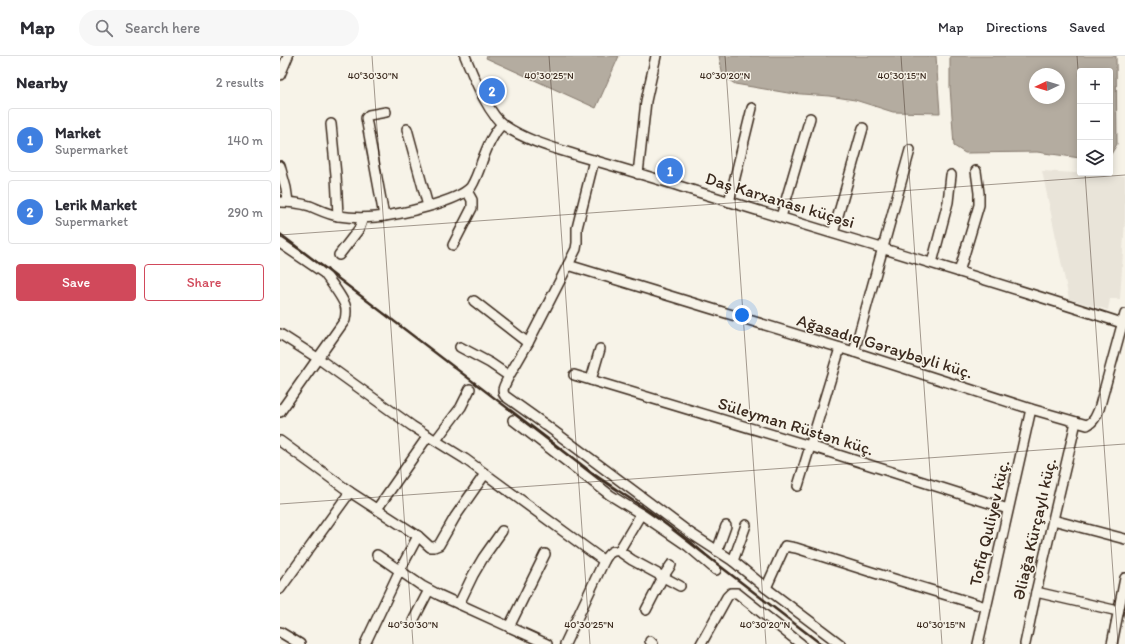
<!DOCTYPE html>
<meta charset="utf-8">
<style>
:root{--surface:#fff;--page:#f7f7f7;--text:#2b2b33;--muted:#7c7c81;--line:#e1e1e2;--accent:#d1495b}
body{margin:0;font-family:Itim,sans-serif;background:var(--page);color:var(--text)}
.controls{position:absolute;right:12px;top:12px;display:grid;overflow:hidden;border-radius:4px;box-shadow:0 2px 10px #0003}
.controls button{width:36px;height:36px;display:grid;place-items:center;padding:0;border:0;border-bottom:1px solid var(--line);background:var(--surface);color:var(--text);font:20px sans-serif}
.compass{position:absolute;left:749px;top:12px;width:36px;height:36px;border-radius:50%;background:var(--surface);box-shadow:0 2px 10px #0003;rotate:266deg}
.you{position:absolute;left:462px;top:259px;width:14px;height:14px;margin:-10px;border:3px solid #fff;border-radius:50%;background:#1a73e8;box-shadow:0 0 0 6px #1a73e833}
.badge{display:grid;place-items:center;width:26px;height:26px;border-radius:50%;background:var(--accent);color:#fff;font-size:13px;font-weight:700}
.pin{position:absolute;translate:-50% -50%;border:2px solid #fff;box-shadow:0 1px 4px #0006}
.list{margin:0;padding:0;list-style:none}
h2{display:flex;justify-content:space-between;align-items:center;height:52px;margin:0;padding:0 16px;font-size:17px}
h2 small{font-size:13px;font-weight:400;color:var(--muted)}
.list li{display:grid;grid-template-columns:26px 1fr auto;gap:12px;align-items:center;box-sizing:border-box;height:64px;margin:0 8px 8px;padding:0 8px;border:1px solid var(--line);border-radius:4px}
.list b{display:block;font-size:15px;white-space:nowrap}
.list p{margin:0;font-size:13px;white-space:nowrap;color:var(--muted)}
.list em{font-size:13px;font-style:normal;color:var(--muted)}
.actions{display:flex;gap:8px;padding:12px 16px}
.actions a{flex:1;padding:9px 0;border:1px solid var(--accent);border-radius:4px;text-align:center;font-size:14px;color:var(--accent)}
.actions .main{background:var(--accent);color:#fff}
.icon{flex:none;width:22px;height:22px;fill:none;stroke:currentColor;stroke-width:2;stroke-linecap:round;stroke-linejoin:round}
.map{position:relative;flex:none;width:845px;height:588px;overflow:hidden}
header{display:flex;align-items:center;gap:24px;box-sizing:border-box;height:56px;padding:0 20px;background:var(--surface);border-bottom:1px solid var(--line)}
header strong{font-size:19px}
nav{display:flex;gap:22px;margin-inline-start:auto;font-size:14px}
.search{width:280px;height:36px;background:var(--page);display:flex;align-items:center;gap:10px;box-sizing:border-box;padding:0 14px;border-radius:22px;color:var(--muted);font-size:15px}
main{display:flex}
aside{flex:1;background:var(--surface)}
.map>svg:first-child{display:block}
.built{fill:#e9e4d9}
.water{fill:#b4aca0;stroke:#84786c;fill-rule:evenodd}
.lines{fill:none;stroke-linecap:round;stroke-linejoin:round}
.minor-casing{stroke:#3b2a1e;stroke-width:12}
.minor{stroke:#f7f3e8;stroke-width:9}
.rail{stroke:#3b2a1e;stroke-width:2.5}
.ticks{fill:none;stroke:#3b2a1e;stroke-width:1;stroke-opacity:0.45}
.labels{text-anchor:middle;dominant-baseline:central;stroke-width:3;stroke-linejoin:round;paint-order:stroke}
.street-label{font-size:17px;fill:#3b2a1e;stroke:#f7f3e8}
.ticks-label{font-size:10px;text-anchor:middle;fill:#3b2a1e;stroke:#f7f3e8;stroke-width:3;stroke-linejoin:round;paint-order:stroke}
</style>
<header>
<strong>Map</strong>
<div class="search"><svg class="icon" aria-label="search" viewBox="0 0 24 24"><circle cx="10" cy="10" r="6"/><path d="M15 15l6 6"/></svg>Search here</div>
<nav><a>Map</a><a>Directions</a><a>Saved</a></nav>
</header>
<main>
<aside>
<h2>Nearby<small>2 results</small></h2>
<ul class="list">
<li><span class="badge" style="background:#3f7fe0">1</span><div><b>Market</b><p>Supermarket</p></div><em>140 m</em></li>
<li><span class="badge" style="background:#3f7fe0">2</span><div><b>Lerik Market</b><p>Supermarket</p></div><em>290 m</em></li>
</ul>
<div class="actions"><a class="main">Save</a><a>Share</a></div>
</aside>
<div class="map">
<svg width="845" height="588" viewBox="0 0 845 588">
<rect width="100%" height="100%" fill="#f7f3e8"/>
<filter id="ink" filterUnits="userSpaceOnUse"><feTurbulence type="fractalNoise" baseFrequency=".025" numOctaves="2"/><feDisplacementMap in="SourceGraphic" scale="8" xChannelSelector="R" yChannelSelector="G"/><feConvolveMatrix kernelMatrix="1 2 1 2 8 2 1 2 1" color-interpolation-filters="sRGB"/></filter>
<g filter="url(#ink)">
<polygon class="built" points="762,115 845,120 845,164 840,243 830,243 828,254 789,243"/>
<g class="water">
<polygon points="207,0 339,0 316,52 206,2"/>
<polygon points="439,0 656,0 660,57 613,56 575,44 549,40 508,37 455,28 443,20"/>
<path d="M 670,0 L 836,0 L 837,88 L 830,100 L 830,15 L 800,15 L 800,102 L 757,96 L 685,97 L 674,90 L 670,31 ZM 755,18 L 779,18 L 779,42 L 755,42 Z"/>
</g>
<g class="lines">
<g class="minor-casing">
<g id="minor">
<path d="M 185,0 C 193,19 208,59 225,70 C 247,85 274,92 299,100 C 333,110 368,120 402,131 C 549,177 698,220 845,268"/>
<polyline points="0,19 8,0"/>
<polyline points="51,68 56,119 58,160"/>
<polyline points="127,73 148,150"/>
<polyline points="0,110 6,132 8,146"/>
<polyline points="358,118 366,45 376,0"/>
<path d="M 0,146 C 10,146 20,147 30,150 C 40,154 49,159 59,160 C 71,162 84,162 96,161 C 117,159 178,146 191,131 C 196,123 199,114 202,105 C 207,92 212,79 222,68"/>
<polyline points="449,146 472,52"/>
<polyline points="104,160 86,62 89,59 106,56"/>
<polyline points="501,161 530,62"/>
<polyline points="553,177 583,72"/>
<path d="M 0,187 L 44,217 C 50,225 61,239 65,249 C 67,254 66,259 65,264 L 0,356"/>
<polyline points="173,189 192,152 192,144 187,135"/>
<polyline points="59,199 79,173 83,162"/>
<polyline points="652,207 668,146 671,119"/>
<path d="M 288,209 L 574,296 L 751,353 L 807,369 C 814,366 816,360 819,353 L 845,258"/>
<polyline points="679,216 699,149 699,137 696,115"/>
<polyline points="194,245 248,287"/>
<polyline points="0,278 39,303 132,370 185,403 324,505"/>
<path d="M 180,291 L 210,307 L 229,320 C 226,327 220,334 225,340 L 267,370 L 410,477 L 453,505 L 486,532 L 560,588"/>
<polyline points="574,296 630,94"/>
<polyline points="294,319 530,390 728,453"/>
<polyline points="229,320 248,287 288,209 296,193 297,187 297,172 314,104"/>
<polyline points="311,324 320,293"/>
<polyline points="233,364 330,439 361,458 408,490 436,514"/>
<polyline points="156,384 181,351 190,333"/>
<polyline points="0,385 70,436 138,480 150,491 154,491 159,489 175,461 205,418"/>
<polyline points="518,430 560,292"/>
<polyline points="97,453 148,380"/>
<polyline points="773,464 845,483"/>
<polyline points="339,495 352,504 400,530"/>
<polyline points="437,495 446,470"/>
<polyline points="97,499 142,530 159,539 267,588"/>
<polyline points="453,505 466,469"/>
<polyline points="486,532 505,490 516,492 601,519 706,551"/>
<polyline points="0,533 70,436"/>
<polyline points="756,536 838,555"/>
<polyline points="179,548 193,519 203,502 222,475"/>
<polyline points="366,554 383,521 391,509"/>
<polyline points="133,565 149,534"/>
<polyline points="229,571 265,498"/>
<polyline points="0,576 20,588"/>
<polyline points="370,585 373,588"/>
<polyline points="85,588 120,514 138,480"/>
<path d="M 285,588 L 324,505 C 328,498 331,494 339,495 L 361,458"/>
<polyline points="421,588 447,541 451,537 457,537 521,588"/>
<polyline points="698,588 751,353"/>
<polyline points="745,588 756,536 796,366"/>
<polyline points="832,588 845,522"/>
</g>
</g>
<use href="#minor" class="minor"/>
<polyline class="rail" points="0,178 315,419 370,456 541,588"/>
</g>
</g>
<path class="ticks" d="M 92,0 L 133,588M 269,0 L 310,588M 445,0 L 486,588M 621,0 L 662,588M 797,0 L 800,41M 805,117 L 838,588M 0,179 L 845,119M 0,448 L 845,388"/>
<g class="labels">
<g class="street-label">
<text transform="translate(500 144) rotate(17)">Daş Karxanası küçəsi</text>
<text transform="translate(605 290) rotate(17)">Ağasadıq Gəraybəyli küç.</text>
<text transform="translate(516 370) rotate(17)">Süleyman Rüstən küç.</text>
<text transform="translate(709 467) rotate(-77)">Tofiq Quliyev küç.</text>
<text transform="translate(754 473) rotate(-77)">Əliağa Kürçaylı küç.</text>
</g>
</g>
<g class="ticks-label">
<text x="93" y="23">40°30'30"N</text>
<text x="269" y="23">40°30'25"N</text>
<text x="445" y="23">40°30'20"N</text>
<text x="622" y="23">40°30'15"N</text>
<text x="133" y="572">40°30'30"N</text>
<text x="309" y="572">40°30'25"N</text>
<text x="485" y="572">40°30'20"N</text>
<text x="661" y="572">40°30'15"N</text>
</g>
</svg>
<div class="controls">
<button>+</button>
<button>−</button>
<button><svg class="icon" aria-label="layers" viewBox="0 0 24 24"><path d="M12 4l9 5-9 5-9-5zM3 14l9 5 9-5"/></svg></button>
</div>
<svg class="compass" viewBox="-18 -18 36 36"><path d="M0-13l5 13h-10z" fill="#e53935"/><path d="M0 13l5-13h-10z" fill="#7c7c81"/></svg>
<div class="you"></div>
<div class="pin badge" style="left:390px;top:115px;background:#3f7fe0">1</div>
<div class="pin badge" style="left:212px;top:35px;background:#3f7fe0">2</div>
</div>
</main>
